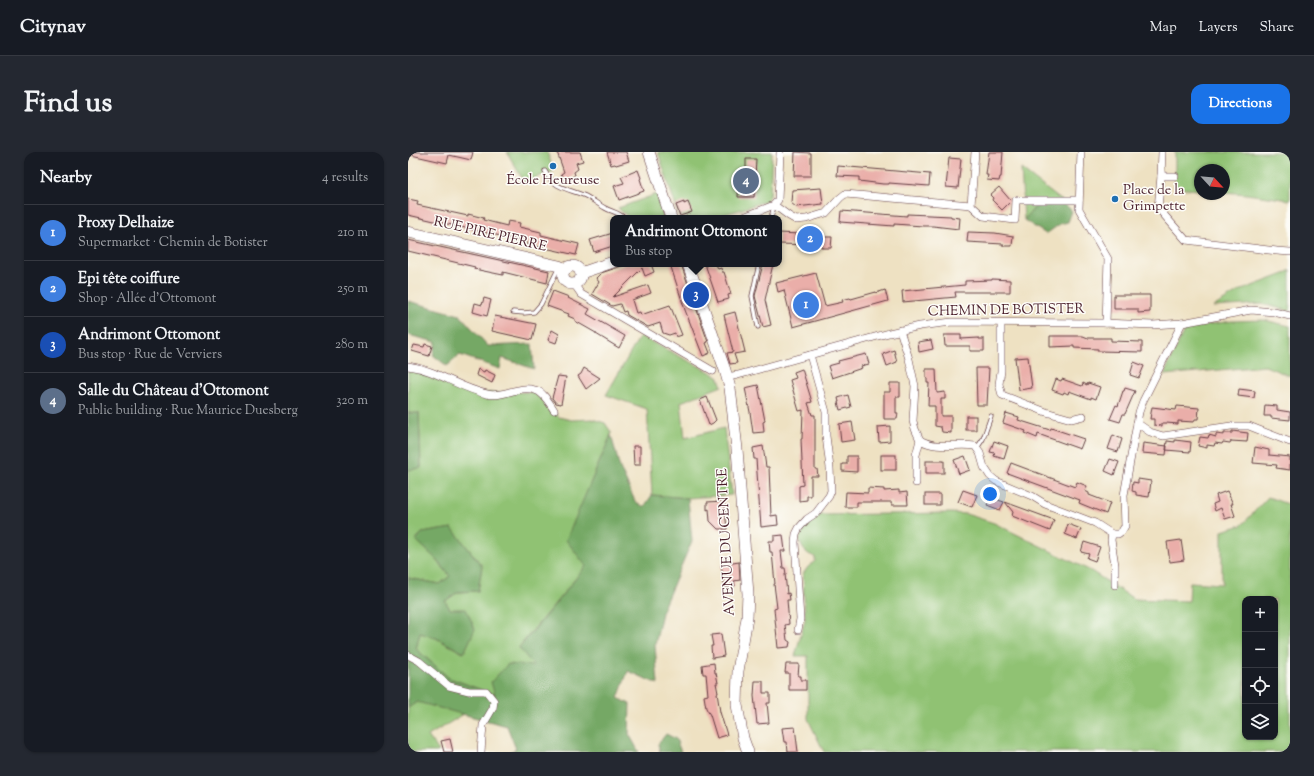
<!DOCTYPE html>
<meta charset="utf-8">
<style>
:root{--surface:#171b24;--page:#242831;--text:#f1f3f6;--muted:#9ea1a6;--line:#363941;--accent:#1a73e8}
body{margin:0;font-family:"Sorts Mill Goudy",serif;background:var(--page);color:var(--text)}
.controls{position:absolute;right:12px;bottom:12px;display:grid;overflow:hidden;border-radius:8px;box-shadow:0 1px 3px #0004}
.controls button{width:36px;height:36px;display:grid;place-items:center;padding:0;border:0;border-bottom:1px solid var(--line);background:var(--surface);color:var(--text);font:20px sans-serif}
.compass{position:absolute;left:786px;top:12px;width:36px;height:36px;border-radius:50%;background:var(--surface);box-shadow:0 1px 3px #0004;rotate:116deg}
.you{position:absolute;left:582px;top:342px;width:14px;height:14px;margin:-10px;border:3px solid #fff;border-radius:50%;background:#1a73e8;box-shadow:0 0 0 6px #1a73e833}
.badge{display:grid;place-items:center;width:26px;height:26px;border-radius:50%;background:var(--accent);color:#fff;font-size:13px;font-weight:700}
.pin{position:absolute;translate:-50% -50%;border:2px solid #fff;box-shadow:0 1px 4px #0006}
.popup{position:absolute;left:202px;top:63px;width:172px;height:52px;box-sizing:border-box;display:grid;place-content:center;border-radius:8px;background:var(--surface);filter:drop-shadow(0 1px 3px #0005);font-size:13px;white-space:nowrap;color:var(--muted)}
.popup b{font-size:15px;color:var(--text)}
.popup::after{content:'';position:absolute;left:50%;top:100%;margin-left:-8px;border:8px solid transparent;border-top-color:var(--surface)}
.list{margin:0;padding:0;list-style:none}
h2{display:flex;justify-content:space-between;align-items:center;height:52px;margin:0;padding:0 16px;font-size:17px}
h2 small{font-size:13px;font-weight:400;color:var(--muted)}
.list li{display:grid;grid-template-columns:26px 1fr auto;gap:12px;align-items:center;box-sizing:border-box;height:56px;padding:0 16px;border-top:1px solid var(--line)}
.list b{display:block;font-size:15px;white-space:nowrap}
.list p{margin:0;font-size:13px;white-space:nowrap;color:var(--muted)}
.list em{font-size:13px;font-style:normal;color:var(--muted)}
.icon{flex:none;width:22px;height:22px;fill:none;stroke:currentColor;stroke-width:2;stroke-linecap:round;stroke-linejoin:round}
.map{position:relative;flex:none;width:882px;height:600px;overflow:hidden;border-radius:12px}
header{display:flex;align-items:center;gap:24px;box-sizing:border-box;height:56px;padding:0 20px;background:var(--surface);border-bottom:1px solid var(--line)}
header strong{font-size:19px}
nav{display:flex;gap:22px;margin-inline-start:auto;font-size:14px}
.intro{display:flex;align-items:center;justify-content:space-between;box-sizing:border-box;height:96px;padding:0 24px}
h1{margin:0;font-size:28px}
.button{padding:10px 18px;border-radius:12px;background:var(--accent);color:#fff;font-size:14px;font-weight:700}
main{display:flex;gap:24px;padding:0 24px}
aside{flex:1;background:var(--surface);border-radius:12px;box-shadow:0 1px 3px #0004}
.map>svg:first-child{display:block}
.green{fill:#90c273;stroke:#6d704f;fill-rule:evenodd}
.forest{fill:#74a865;stroke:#5f6448}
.building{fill:#eaaea9}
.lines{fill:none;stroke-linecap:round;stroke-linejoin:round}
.lane-casing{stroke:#633c42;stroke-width:5}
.street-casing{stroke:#633c42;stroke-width:8}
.secondary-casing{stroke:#633c42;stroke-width:12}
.lane{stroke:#fff;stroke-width:3.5}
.street{stroke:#fff;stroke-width:7}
.secondary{stroke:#fff;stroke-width:11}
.poi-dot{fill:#1f6fb2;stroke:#fdfcf7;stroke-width:1.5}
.labels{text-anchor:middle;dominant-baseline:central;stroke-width:3;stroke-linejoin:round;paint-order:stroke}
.poi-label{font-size:14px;fill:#4a1f2b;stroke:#fdfcf7}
.street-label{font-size:14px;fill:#4a1f2b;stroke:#fdfcf7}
</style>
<header>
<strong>Citynav</strong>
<nav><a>Map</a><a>Layers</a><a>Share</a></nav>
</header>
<div class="intro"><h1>Find us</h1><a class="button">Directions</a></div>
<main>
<aside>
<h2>Nearby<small>4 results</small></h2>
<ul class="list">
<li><span class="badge" style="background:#3f7fe0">1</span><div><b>Proxy Delhaize</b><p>Supermarket · Chemin de Botister</p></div><em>210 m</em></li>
<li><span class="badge" style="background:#3f7fe0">2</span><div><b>Epi tête coiffure</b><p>Shop · Allée d'Ottomont</p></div><em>250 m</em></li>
<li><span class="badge" style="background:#1a4fb4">3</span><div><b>Andrimont Ottomont</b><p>Bus stop · Rue de Verviers</p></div><em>280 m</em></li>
<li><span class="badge" style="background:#5c6f8a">4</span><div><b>Salle du Château d'Ottomont</b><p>Public building · Rue Maurice Duesberg</p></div><em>320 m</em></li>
</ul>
</aside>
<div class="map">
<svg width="882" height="600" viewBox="0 0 882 600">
<rect width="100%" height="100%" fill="#fdfcf7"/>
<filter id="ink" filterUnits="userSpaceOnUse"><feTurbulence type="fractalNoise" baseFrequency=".025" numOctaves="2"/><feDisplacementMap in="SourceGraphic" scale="8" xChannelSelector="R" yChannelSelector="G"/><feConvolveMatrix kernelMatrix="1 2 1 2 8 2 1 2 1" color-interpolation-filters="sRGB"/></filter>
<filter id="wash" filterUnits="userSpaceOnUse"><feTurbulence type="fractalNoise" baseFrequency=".012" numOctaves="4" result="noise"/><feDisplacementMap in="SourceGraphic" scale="16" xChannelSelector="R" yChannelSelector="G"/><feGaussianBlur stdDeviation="0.9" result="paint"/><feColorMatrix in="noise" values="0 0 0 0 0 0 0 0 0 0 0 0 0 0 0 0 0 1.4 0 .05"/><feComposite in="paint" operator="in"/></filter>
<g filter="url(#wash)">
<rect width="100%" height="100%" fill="#eee1c2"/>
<g class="green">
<polygon points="99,0 139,0 146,19 116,30"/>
<path d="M 250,0 L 364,0 L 362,43 L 360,48 L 355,50 C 326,59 302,71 271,64 Z"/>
<polygon points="767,0 882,0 882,48 838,42 816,40 816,18 792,18 792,38 767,36"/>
<polygon points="613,17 654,49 628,54 616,68"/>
<polygon points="249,42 256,66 221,66 210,56"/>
<polygon points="882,118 882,159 854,152 805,155 831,139 876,122"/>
<polygon points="856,168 882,174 882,224 857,214 756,223 777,176 824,169"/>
<polygon points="232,184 310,224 314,234 273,250 277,286 316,276 324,343 280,346 244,343 239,257 198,243"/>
<polygon points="0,215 8,217 64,241 125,240 137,249 151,265 163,268 184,267 197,271 203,280 203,283 183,330 178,414 111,495 127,514 88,543 41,526 8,497 12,481 28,486 55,501 42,457 37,449 50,440 70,439 74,414 44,376 14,381 8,387 29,408 42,424 32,432 0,426 0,318 13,315 11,261 0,261"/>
<path d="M 860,345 L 882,353 L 882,600 L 416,600 L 400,567 L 400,504 L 387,504 L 397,468 L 395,422 L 400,415 L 407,409 L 407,405 C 397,401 394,397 391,387 L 396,376 L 411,363 L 543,361 L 558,362 L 586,371 L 598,377 L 683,419 L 726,447 L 781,449 L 782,430 L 814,432 L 814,379 L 834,373 ZM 837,447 L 867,447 L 867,585 L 837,585 Z"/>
<polygon points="9,549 56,562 20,584 31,599 29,600 0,600 0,556"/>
</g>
<g class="forest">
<polygon points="654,49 664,59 660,70 652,72 638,82 616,68 628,54"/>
<polygon points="0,149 52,163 80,194 124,192 126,217 94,206 92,217 52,203 39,214 25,203 28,190 0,183"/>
<polygon points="0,261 11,261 13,316 0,318"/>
<polygon points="203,283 212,316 227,349 236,355 244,343 280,346 284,389 255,456 247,493 250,532 220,519 210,546 222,552 221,582 231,600 101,600 108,597 99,574 9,550 0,556 0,426 32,432 42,424 29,408 8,388 14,381 44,376 74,414 70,439 50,440 37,449 42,457 58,457 67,477 56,501 28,486 12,481 8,497 41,526 87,543 83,530 100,512 126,514 111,496 178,414 158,388"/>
<polygon points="258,582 268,587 273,600 252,600 250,592"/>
</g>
<g id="blocks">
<g class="building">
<polygon points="4,0 65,0 63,8 41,3 39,11 3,3"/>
<polygon points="149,0 172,0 175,9 168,11 170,17 166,20 167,23 158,30 153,22 156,20"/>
<polygon points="199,0 218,0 221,9 208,13 207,12 203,13"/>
<polygon points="387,0 403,1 403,24 386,24"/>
<polygon points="581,0 595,0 593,25 592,25 591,29 579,28 580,23 578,23"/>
<polygon points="541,6 553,7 550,36 538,35"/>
<polygon points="338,7 348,7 346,45 330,45 331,27 336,27 336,22 338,22"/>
<polygon points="430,14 522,22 521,34 481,31 481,32 475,32 451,29 451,25 429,24"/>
<polygon points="230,18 233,26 232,27 236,39 211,48 206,34 216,31 213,25"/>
<polygon points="591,35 603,49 594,58 584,48 585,46 582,43"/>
<polygon points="413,36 415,52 388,55 383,51 384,38"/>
<polygon points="0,47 10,49 9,53 60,64 60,62 76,66 75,68 99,74 100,69 112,71 111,75 133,80 133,83 171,92 168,103 119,92 119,90 0,63"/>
<polygon points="276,50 276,52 280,50 284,60 272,64 268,53"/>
<polygon points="433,59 499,64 499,62 543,64 543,65 552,66 551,77 525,74 515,74 486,72 486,74 432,70"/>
<polygon points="560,80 587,81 605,84 604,94 595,94 595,92 559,90"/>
<polygon points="205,81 205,94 186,100 182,88"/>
<polygon points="371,81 415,83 415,85 424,85 423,96 414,96 414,94 406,93 371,92"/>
<polygon points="0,88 141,119 139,131 95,120 95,123 66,117 67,115 0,99"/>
<polygon points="220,112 243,112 246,120 237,124 234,116 205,145 240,133 243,141 224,148 228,161 232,160 233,163 262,153 274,183 268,185 267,181 261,183 255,181 252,171 240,175 219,163 218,159 215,160 212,152 204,154 184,142 191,130 188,126 193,121"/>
<polygon points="262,112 273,112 300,190 298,191 302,201 295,204 277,158"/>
<polygon points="297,112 308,112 310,117 313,116 314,120 316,120 323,142 320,143 321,147 310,150"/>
<polygon points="355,112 365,112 357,148 363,173 355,175 347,144"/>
<polygon points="408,121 417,154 435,150 434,148 442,146 443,147 468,140 468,141 477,138 480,149 385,175 376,138 370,140 368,131"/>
<polygon points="584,127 602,128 602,140 547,140 548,145 495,150 494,139 557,133 557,129 584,128"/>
<polygon points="145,139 161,145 160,146 182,157 179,162 217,184 211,196 188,182 188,181 167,169 167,167 160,164 161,162 139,154"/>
<polygon points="706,143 742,143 742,160 730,161 730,157 706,157"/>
<polygon points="76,146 83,148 79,164 65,160 67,151 74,153"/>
<polygon points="327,160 337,200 326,202 329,211 322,212 319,201 325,200 316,163"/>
<polygon points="87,164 128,172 124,188 84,179"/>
<polygon points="144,178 151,182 148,191 140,188"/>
<polygon points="536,183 553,183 553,187 571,186 571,187 576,187 576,199 562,199 562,194 537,194"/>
<polygon points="642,184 675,184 680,186 703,186 703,189 734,190 734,200 690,199 690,197 666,196 666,194 642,195"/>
<polygon points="523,188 525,197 511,200 510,190"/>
<polygon points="17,192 24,194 21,204 4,199 6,193 16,195"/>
<polygon points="486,198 489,210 479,214 475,202"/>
<polygon points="458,202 461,212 453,214 454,216 424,226 420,214 431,211 430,209"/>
<polygon points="620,205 624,236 611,238 607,206"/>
<polygon points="726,210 736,214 731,226 722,223"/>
<polygon points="176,216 192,226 178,237 170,224 173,222"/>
<polygon points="568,216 581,216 579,253 569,253"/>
<polygon points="70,217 76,220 77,218 87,223 84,231 68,223"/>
<polygon points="394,217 404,250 400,251 404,263 407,263 407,317 409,317 410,324 403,324 403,344 399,344 399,348 391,349 391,334 395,333 393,287 394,287 395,258 391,259 382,228 388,226 386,220"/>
<polygon points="518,217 528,217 529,241 537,240 537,247 533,247 533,264 543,264 543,281 534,280 533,275 527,274 527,254 520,254 521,231 519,231 519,226 518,226"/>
<polygon points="150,224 158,225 153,252 148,251 144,246"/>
<polygon points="648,227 653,229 654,227 674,234 675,231 679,233 680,231 692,235 688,247 683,245 683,247 661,239 660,242 656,240 655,242 644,238"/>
<polygon points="482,231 492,231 492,245 488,245 488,261 490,261 489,267 476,267 476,240 482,240"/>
<polygon points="350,233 357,269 355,270 356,280 345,281 342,260 337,236"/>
<polygon points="717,236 727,239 717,262 715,262 712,270 702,267 708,253 710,254 715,239 716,239"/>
<polygon points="831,237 847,239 846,246 830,244"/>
<polygon points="440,243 443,255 432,258 430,250 431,250 430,246"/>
<polygon points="299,245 308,268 305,271 301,273 292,248"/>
<polygon points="857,253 869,254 869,258 882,260 882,268 863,266 863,264 856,264"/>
<polygon points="769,254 791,256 790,267 787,267 786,270 770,269 770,272 758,271 754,271 754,274 746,273 746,267 742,267 744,255 768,258"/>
<polygon points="598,261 611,265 610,268 629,274 642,278 643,276 676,287 672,297 630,282 629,286 617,281 618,279 595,271"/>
<rect x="558" y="264" width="10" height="14"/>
<polygon points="444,270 447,288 433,290 431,272"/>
<polygon points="482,274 482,289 471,290 470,275"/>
<polygon points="824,279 840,281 839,290 823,289 822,291 815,290 814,292 807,291 806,294 799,293 799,296 790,294 792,285 800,286 801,283 808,285 808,282 816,283 816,281 824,281"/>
<polygon points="705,283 714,287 710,300 700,297"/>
<polygon points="767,288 783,290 782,300 758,298 759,289 767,290"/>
<polygon points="586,289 600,294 596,307 586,304 587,301 582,300"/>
<polygon points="735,291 759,294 758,303 734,301"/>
<polygon points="225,294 232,294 232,313 226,313"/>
<polygon points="355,294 358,315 361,315 363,364 369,363 370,373 353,375 348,307 346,307 345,296"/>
<polygon points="847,295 861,298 861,303 882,305 882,318 868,316 869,313 845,311"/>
<rect x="473" y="303" width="15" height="15"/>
<polygon points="439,304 449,304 449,320 434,319 434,312 439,312"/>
<polygon points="557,304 562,318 551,322 546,308"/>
<polygon points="702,307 711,310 706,323 697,319"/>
<rect x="518" y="309" width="18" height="12"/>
<polygon points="603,311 667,335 669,330 679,334 677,339 681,341 681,343 702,351 698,362 671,351 672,348 599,321"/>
<polygon points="730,327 743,329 741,345 728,343 728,340 724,339 725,330 730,331"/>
<polygon points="460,336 476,337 476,339 491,338 491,341 499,340 500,353 484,353 484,350 449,350 449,355 437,355 438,340 460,341"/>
<polygon points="555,338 569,343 564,355 550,350"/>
<polygon points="819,339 825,352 823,352 827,364 817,367 813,356 807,359 805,352 810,350 808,343"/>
<rect x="517" y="342" width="15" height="11"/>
<polygon points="582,342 588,345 587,347 596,350 592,358 579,353 581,349 579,348"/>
<polygon points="316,349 319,377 310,377 302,369 301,357 299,358 299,350"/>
<polygon points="597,350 646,368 642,379 604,364 605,360"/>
<polygon points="660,372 673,377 669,387 657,382"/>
<polygon points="375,383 377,399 373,399 375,416 377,416 378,422 377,422 379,442 381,441 382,448 379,448 381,472 377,473 379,488 382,490 381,495 370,496 366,457 369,456 366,432 367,432 364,400 362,400 361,389 366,389 366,384"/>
<polygon points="773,388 776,408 762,410 759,390"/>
<polygon points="676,390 692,395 687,409 679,406 681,402 673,400"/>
<polygon points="331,410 332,428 326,429 327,434 317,436 313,413"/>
<polygon points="313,482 316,504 304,506 303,494 305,494 303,483"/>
<polygon points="306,511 307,521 308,521 310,531 308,531 310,541 309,541 312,560 319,583 309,586 302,563 298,556 296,544 300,543 298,522 295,522 294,513"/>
<polygon points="378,512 391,512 390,524 393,524 393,528 398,528 398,538 381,538 381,521 377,521"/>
<polygon points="347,529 355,529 355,541 362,541 362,551 359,551 361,571 349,572 346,544"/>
<polygon points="387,575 390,600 380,600 379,590 376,590 374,576"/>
<polygon points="42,587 45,600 36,600 33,589"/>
</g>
</g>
</g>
<g filter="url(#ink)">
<use href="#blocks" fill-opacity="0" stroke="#633c42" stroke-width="1"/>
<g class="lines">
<g class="lane-casing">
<g id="lane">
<path d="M 137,19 C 145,36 160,37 175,43 C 183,46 189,52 197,56 C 204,60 211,60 216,66"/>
<polyline points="363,66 366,54"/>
<polyline points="105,160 116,161 126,160 133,152 151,115"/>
<polyline points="350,175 344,144 351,112"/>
<polyline points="569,296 575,287 583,264"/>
</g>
</g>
<g class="street-casing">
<g id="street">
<polyline points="673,0 671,57 700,107 698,171"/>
<polyline points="754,0 753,24 767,24"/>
<polyline points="753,24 750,56 778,88 869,99 882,100"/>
<polyline points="366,53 381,64 388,68 398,67 418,61 432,46 437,42 449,43 563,53 575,64 607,68 608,48 671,48"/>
<polyline points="563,53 567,0"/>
<polyline points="333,66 366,53 370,48 372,0"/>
<polyline points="166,132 173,142 305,219"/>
<polyline points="593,171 593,219 591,232 594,243 638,260 663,267 675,264"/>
<path d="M 492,178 L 501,207 L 507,234 L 505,269 L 507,277 L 512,288 C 530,298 549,291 567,294 L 572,301 L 576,315 L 582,324 L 588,329 L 624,344 L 637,352 L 687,371 L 704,382 L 710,382 L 714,379 L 717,374 L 716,343 L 731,260 L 735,249 L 774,171"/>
<path d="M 0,214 C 30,218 50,236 79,242 C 95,246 110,233 127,238 C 136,240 141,251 146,258"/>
<polyline points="319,225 330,223 481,181 512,174 544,170 695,171 745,173 774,171 843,158 866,160 882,164"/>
<polyline points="729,271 742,280 755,284 823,274 841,274 882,290"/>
<polyline points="508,331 508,303 512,288"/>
<polyline points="704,382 703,388 707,413 707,433"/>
<polyline points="390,478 392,467 387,390 388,382 391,376 399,367 408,361 421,344 423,339 422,316 418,284 418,260 402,203"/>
<polyline points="0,503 11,509 41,534 61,539 78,539 86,549 85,556 75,573 73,600"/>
</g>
</g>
<g class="secondary-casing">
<g id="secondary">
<polyline points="241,0 263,66"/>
<polyline points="0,80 151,114 158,117"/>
<polyline points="280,112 317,218 322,236 329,297 340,442 339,466 330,519 329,553 335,586 340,600"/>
<circle cx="164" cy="123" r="9"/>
<polyline points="173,121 205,110"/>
</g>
</g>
<use href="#lane" class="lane"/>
<use href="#street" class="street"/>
<use href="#secondary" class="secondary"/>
</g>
</g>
<g class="poi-dot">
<circle cx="145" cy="14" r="4"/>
<circle cx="707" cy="47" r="4"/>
</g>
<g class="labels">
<g class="poi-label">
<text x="145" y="29">École Heureuse</text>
<text x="715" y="39" text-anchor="start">Place de la<tspan x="715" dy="16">Grimpette</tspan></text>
</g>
<g class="street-label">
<text transform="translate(82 83) rotate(13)">RUE PIRE PIERRE</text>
<text transform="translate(598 159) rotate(-1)">CHEMIN DE BOTISTER</text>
<text transform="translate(319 390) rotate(-93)">AVENUE DU CENTRE</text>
</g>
</g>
</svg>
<div class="controls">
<button>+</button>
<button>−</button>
<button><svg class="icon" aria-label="locate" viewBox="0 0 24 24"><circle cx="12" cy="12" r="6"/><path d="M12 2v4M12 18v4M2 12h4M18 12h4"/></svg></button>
<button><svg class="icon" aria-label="layers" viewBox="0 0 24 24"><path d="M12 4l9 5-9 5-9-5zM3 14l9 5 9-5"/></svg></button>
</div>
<svg class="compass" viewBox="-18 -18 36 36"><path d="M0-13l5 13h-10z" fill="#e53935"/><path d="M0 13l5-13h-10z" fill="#9ea1a6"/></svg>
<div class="you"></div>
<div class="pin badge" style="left:398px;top:153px;background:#3f7fe0">1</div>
<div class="pin badge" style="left:402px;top:87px;background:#3f7fe0">2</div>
<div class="pin badge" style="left:288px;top:143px;background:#1a4fb4">3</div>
<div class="popup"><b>Andrimont Ottomont</b>Bus stop</div>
<div class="pin badge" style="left:338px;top:29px;background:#5c6f8a">4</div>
</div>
</main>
